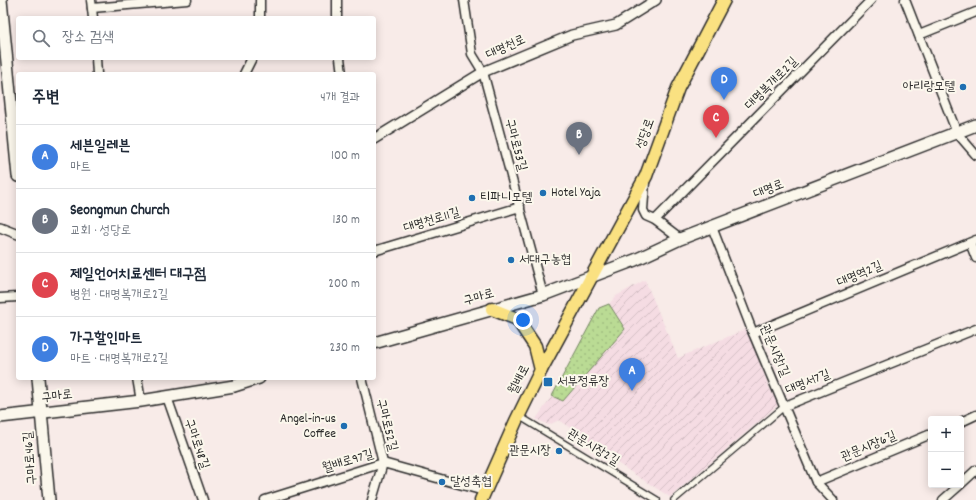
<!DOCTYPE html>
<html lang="ko">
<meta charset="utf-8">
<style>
:root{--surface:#fff;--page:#f6f6f7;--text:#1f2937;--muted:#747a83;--line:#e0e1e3;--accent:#b45309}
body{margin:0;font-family:Dekko,"Poor Story",sans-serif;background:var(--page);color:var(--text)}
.controls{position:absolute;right:12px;bottom:12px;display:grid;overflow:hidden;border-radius:4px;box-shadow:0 2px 10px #0003}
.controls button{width:36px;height:36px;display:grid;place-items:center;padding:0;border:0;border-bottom:1px solid var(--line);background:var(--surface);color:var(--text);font:20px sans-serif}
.you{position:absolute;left:523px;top:320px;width:14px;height:14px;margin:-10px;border:3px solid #fff;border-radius:50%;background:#1a73e8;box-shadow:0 0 0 6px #1a73e833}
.badge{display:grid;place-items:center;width:26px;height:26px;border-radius:50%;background:var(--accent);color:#fff;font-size:13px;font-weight:700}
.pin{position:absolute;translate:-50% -33px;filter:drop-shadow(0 1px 2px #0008)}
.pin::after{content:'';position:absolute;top:21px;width:14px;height:12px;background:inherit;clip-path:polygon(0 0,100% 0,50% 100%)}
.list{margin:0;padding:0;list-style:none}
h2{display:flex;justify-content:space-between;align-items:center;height:52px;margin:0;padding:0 16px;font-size:17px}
h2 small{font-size:13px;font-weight:400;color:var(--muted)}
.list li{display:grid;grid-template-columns:26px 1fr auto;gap:12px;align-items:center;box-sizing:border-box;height:64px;padding:0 16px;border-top:1px solid var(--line)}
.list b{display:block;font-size:15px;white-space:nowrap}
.list p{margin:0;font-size:13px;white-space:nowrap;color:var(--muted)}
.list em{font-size:13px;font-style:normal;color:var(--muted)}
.icon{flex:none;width:22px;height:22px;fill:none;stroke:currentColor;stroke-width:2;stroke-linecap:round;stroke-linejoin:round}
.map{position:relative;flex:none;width:976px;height:500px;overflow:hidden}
.search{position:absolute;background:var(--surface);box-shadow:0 2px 10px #0003;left:16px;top:16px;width:360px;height:44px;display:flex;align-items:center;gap:10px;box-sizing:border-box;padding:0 14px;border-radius:4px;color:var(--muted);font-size:15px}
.panel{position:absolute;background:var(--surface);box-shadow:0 2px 10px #0003;left:16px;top:72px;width:360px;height:308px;border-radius:4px}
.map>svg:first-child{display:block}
.industrial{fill:url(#industrial-furrows)}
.grass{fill:url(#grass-dots);stroke:#728360}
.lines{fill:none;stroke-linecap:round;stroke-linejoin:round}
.pedestrian-casing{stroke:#2b2b2b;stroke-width:8}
.minor-casing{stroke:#2b2b2b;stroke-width:11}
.tertiary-casing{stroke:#2b2b2b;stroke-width:12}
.secondary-casing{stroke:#2b2b2b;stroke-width:14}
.primary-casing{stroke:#2b2b2b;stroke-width:15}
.pedestrian{stroke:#fbf7ec;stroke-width:5.5}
.minor{stroke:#fbf7ec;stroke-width:8}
.tertiary{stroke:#fbf7ec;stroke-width:9}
.secondary{stroke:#fbf7ec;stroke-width:11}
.primary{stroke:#fae181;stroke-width:12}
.poi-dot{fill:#1f6fb2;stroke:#fbf7ec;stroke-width:1.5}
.labels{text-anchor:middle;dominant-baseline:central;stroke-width:4;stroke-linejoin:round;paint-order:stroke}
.street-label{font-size:13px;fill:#2b2b2b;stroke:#fbf7ec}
.poi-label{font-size:13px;fill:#2b2b2b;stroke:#fbf7ec;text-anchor:start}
</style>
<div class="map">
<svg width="976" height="500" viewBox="0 0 976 500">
<defs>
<pattern id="industrial-furrows" width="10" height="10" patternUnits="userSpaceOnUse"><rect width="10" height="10" fill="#f5dce3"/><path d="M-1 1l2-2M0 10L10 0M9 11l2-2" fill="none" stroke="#d2bdc3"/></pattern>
<pattern id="grass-dots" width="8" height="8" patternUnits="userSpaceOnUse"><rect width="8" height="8" fill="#badb94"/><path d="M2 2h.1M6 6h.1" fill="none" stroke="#a0bc80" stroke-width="1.8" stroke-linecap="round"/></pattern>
</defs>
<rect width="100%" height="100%" fill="#f8ebe8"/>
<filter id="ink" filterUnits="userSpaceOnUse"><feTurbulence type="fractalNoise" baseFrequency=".025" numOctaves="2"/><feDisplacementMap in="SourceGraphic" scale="8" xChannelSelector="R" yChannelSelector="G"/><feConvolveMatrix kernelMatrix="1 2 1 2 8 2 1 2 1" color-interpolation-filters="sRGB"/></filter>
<g filter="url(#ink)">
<polygon class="industrial" points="645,280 678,358 746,329 769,387 778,405 670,497 606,456 607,454 559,420 549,425 536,419 552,396 563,401 625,328 609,304 616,296"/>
<polygon class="grass" points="609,304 625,329 563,401 552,396 599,308"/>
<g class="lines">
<g class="pedestrian-casing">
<g id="pedestrian">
<polyline points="519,416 657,500"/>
<polyline points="674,500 785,406"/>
</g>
</g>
<g class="minor-casing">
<g id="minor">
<polyline points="91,0 93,18"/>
<polyline points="260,0 260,18"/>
<polyline points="337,0 337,18"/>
<polyline points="464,0 472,54 483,72 543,295"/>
<polyline points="905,0 957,133 976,155"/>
<polyline points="92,8 187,0"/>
<polyline points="919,35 976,12"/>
<polyline points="96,58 97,74"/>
<polyline points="340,58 342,74"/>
<polyline points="244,74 252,58"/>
<polyline points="645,182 643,210 646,216 655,220 680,239"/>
<polyline points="655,220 871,0"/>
<polyline points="712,227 753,333 816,482 833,500"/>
<polyline points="970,243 976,258"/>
<polyline points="374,251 520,207"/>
<polyline points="0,298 18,297"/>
<polyline points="753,333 976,240"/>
<polyline points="137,378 141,401"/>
<polyline points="362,378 383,463 372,500"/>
<polyline points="167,397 203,500"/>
<polyline points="785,406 976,329"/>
<polyline points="961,422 976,415"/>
<polyline points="816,482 931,434"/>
<polyline points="961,484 976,470"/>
<polyline points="265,500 383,463 484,491"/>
<polyline points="943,500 960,485"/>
</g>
</g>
<g class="tertiary-casing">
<g id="tertiary">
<polyline points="374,139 483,72 572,35 616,25 656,0"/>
<polyline points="0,227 18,234"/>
</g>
</g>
<g class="secondary-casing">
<g id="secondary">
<polyline points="1,0 18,176"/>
<polyline points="374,343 543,295 635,260 680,239 976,125"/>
<polyline points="38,378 49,500"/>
<polyline points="0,417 141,401 234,386 259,378"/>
</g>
</g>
<g class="primary-casing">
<g id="primary">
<polyline points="492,309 517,319 535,346 541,370"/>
<polyline points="481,500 516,421 541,370 646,176 678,88 724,0"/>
</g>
</g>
<use href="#pedestrian" class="pedestrian"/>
<use href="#minor" class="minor"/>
<use href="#tertiary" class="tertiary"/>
<use href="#secondary" class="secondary"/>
<use href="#primary" class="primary"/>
</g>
</g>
<g class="poi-dot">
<circle cx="963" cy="87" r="4"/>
<circle cx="543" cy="193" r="4"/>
<circle cx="472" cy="198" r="4"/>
<circle cx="511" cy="260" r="4"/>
<rect x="543" y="377" width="10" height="10" rx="2"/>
<circle cx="344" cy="426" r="4"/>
<circle cx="559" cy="451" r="4"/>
<circle cx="442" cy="482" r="4"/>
</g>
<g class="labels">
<g class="street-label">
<text transform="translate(506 48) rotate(-24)">대명천로</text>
<text transform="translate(772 84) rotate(-45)">대명복개로2길</text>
<text transform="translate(646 134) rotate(-70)">성당로</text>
<text transform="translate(515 145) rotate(75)">구마로53길</text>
<text transform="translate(769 190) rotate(-21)">대명로</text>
<text transform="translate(432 221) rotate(-17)">대명천로11길</text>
<text transform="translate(860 275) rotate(-23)">대명역2길</text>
<text transform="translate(479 298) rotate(-16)">구마로</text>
<text transform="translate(774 351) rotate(67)">관문시장1길</text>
<text transform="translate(520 380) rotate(-63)">월배로</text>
<text transform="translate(808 383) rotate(-22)">대명서7길</text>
<text transform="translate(57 397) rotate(-7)">구마로</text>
<text transform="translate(386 425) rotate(76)">구마로52길</text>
<text transform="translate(196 444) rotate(71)">구마로48길</text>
<text transform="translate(869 447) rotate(-23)">관문시장6길</text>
<text transform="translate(593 448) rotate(31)">관문시장2길</text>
<text transform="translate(31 458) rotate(-95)">구마로46길</text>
<text transform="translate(348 462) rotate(-17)">월배로97길</text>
</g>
<g class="poi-label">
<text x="955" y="87" text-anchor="end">아리랑모텔</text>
<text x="551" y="193">Hotel Yaja</text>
<text x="480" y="198">티파니모텔</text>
<text x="519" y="260">서대구농협</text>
<text x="557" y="382">서부정류장</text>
<text x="336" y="419" text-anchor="end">Angel-in-us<tspan x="336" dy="15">Coffee</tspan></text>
<text x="551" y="451" text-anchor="end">관문시장</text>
<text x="450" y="482">달성축협</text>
</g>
</g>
</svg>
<div class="controls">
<button>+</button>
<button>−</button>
</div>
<div class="you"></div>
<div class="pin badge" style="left:632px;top:391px;background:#3f7fe0">A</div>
<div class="pin badge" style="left:579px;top:155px;background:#6b7280">B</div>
<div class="pin badge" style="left:716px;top:138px;background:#e0444e">C</div>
<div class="pin badge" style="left:724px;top:100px;background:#3f7fe0">D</div>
<div class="search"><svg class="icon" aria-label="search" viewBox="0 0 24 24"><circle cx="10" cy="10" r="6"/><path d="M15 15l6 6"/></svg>장소 검색</div>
<section class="panel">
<h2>주변<small>4개 결과</small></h2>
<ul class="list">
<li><span class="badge" style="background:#3f7fe0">A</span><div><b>세븐일레븐</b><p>마트</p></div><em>100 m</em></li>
<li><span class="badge" style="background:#6b7280">B</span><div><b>Seongmun Church</b><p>교회 · 성당로</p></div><em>130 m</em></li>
<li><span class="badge" style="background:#e0444e">C</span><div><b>제일언어치료센터 대구점</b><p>병원 · 대명복개로2길</p></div><em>200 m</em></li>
<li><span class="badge" style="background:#3f7fe0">D</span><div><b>가구할인마트</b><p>마트 · 대명복개로2길</p></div><em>230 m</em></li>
</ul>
</section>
</div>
